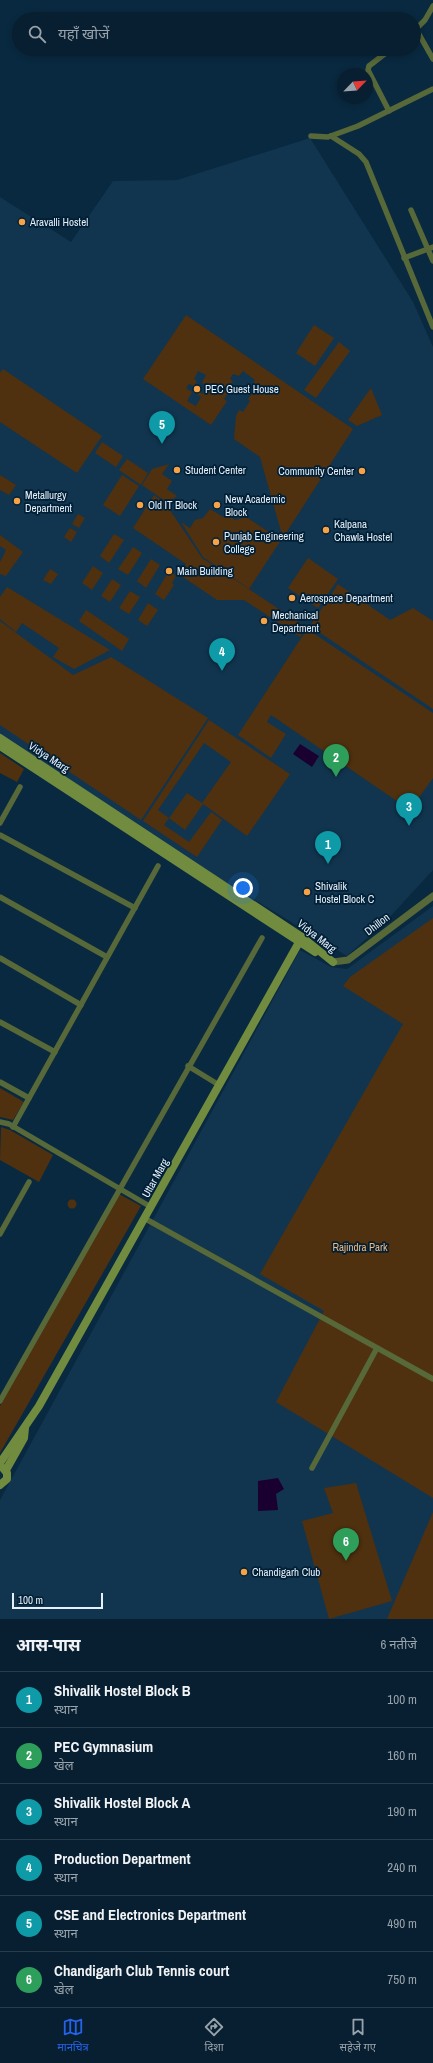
<!DOCTYPE html>
<html lang="hi">
<meta charset="utf-8">
<style>
:root{--surface:#071f30;--page:#152c3c;--text:#f1f3f6;--muted:#98a2ab;--line:#283d4c;--accent:#2563eb}
body{margin:0;font-family:"Archivo Narrow","Noto Sans Devanagari",sans-serif;background:var(--page);color:var(--text)}
.compass{position:absolute;left:337px;top:68px;width:36px;height:36px;border-radius:50%;background:var(--surface);box-shadow:0 2px 6px #0003;rotate:65deg}
.scale{position:absolute;left:12px;bottom:10px;width:91px;box-sizing:border-box;padding-left:4px;border:2px solid #e5f0fb;border-top:0;font-size:11px;line-height:14px;white-space:nowrap;color:#e5f0fb;-webkit-text-stroke:3px #011f35;paint-order:stroke}
.you{position:absolute;left:243px;top:888px;width:14px;height:14px;margin:-10px;border:3px solid #fff;border-radius:50%;background:#1a73e8;box-shadow:0 0 0 6px #1a73e833}
.badge{display:grid;place-items:center;width:26px;height:26px;border-radius:50%;background:var(--accent);color:#fff;font-size:13px;font-weight:700}
.pin{position:absolute;translate:-50% -33px;filter:drop-shadow(0 1px 2px #0008)}
.pin::after{content:'';position:absolute;top:21px;width:14px;height:12px;background:inherit;clip-path:polygon(0 0,100% 0,50% 100%)}
.list{margin:0;padding:0;list-style:none}
h2{display:flex;justify-content:space-between;align-items:center;height:52px;margin:0;padding:0 16px;font-size:17px}
h2 small{font-size:13px;font-weight:400;color:var(--muted)}
.list li{display:grid;grid-template-columns:26px 1fr auto;gap:12px;align-items:center;box-sizing:border-box;height:56px;padding:0 16px;border-top:1px solid var(--line)}
.list b{display:block;font-size:15px;white-space:nowrap}
.list p{margin:0;font-size:13px;white-space:nowrap;color:var(--muted)}
.list em{font-size:13px;font-style:normal;color:var(--muted)}
.icon{flex:none;width:22px;height:22px;fill:none;stroke:currentColor;stroke-width:2;stroke-linecap:round;stroke-linejoin:round}
.map{position:relative;flex:none;width:433px;height:1619px;overflow:hidden}
.search{position:absolute;background:var(--surface);box-shadow:0 2px 6px #0003;left:12px;right:12px;top:12px;height:44px;display:flex;align-items:center;gap:10px;box-sizing:border-box;padding:0 14px;border-radius:22px;color:var(--muted);font-size:15px}
.sheet{height:388px;background:var(--surface)}
nav{display:flex;justify-content:space-around;align-items:center;box-sizing:border-box;height:56px;border-top:1px solid var(--line);background:var(--surface);font-size:11px;color:var(--muted)}
nav a{display:grid;justify-items:center;gap:2px}
nav .on{color:var(--accent)}
.map>svg:first-child{display:block}
.built{fill:#11354f}
.green{fill:#4f300f;fill-rule:evenodd}
.water{fill:#1a0031}
.lines{fill:none;stroke-linecap:round;stroke-linejoin:round}
.minor{stroke:#576839;stroke-width:5.5}
.tertiary{stroke:#576839;stroke-width:7}
.secondary{stroke:#728c3f;stroke-width:8}
.poi-dot{fill:#f6a247;stroke:#011f35;stroke-width:1.5}
.labels{text-anchor:middle;dominant-baseline:central;stroke-width:3.5;stroke-linejoin:round;paint-order:stroke}
.poi-label{font-size:11px;fill:#e5f0fb;stroke:#011f35;text-anchor:start}
.street-label{font-size:11px;fill:#e5f0fb;stroke:#011f35}
.park-label{font-size:11px;fill:#f4b77c;stroke:#011f35}
</style>
<div class="map">
<svg width="433" height="1619" viewBox="0 0 433 1619">
<rect width="100%" height="100%" fill="#092940"/>
<g class="built">
<polygon points="310,138 413,302 433,347 433,870 387,920 347,956 137,828 0,738 0,197 71,242 113,181 177,180"/>
<polygon points="433,906 433,1619 0,1619 0,1500 300,950 331,967 347,969"/>
</g>
<g class="green">
<path d="M 186,315 L 353,429 L 284,536 L 282,535 L 260,457 L 234,439 L 236,416 L 239,410 L 243,412 L 250,401 L 248,399 L 256,388 L 252,386 L 255,380 L 243,371 L 239,376 L 233,374 L 230,379 L 233,381 L 226,391 L 228,393 L 224,399 L 227,401 L 211,425 L 143,379 ZM 198,371 L 206,375 L 202,383 L 207,386 L 203,394 L 196,390 L 195,393 L 201,397 L 196,406 L 187,401 L 192,392 L 186,388 L 189,384 L 194,386 L 197,381 L 194,379 Z"/>
<polygon points="314,325 334,338 315,366 296,353"/>
<polygon points="339,342 350,351 316,398 304,390"/>
<polygon points="3,369 102,436 77,473 0,422 0,373"/>
<polygon points="371,388 382,415 357,426 348,420"/>
<polygon points="102,442 123,456 116,467 95,453"/>
<polygon points="127,459 148,473 141,485 119,470"/>
<polygon points="169,464 162,474 172,481 167,489 177,496 168,503 142,485 152,469"/>
<polygon points="0,475 16,485 9,495 0,490"/>
<polygon points="122,475 139,486 120,516 103,505"/>
<polygon points="154,495 166,504 202,558 306,627 300,637 244,600 217,600 180,575 186,564 133,528"/>
<polygon points="210,509 225,518 228,515 235,520 246,517 281,540 249,589 203,557 181,522 190,528 195,520 203,518"/>
<polygon points="78,514 85,518 79,528 72,524"/>
<polygon points="70,528 77,532 71,542 64,537"/>
<polygon points="114,534 124,540 109,563 100,556"/>
<polygon points="0,535 23,552 6,576 0,574 0,562 6,550 0,546"/>
<polygon points="133,547 142,553 128,575 118,569"/>
<polygon points="308,558 338,579 318,608 288,588"/>
<polygon points="151,559 160,565 146,588 137,581"/>
<polygon points="93,566 103,573 92,590 82,583"/>
<polygon points="50,569 58,574 51,584 43,580"/>
<polygon points="169,571 176,576 172,583 174,585 164,600 155,594"/>
<polygon points="112,579 121,585 110,602 101,596"/>
<polygon points="338,584 390,620 413,608 433,621 433,709 310,626"/>
<polygon points="7,587 110,650 74,669 53,657 59,648 22,623 16,632 0,619 0,597"/>
<polygon points="130,591 140,597 129,614 119,608"/>
<polygon points="148,603 158,610 147,626 138,620"/>
<polygon points="86,610 129,639 122,651 79,621"/>
<polygon points="0,621 73,675 111,657 208,718 141,820 0,725"/>
<polygon points="307,629 433,713 433,778 410,810 271,715 267,722 286,734 271,758 238,735"/>
<path d="M 209,720 L 290,774 L 247,836 L 203,804 L 185,830 L 169,818 L 164,825 L 189,842 L 211,812 L 222,820 L 197,857 L 143,821 ZM 204,743 L 231,762 L 202,803 L 187,793 L 169,818 L 158,810 Z"/>
<polygon points="0,753 24,769 17,782 0,773"/>
<polygon points="433,918 433,1498 276,1402 324,1311 260,1274 403,1024 343,986 350,977"/>
<polygon points="0,1088 24,1102 13,1120 0,1117"/>
<polygon points="1,1127 10,1130 53,1155 39,1182 0,1160"/>
<polygon points="119,1194 141,1206 0,1453 0,1406"/>
<circle cx="72" cy="1204" r="4.5"/>
<polygon points="356,1483 392,1601 329,1619 302,1521 333,1513 324,1488"/>
<polygon points="433,1512 433,1619 387,1619"/>
</g>
<g class="water">
<polygon points="300,744 319,756 312,767 293,754"/>
<polygon points="278,1478 284,1489 276,1494 278,1510 258,1511 258,1481"/>
</g>
<g class="lines">
<g class="minor">
<polyline points="416,29 433,59"/>
<polyline points="414,31 425,20 433,6"/>
<polyline points="389,111 368,70 369,66 391,49"/>
<polyline points="311,136 328,137 358,126 433,89"/>
<polyline points="331,136 359,154 366,162 433,327"/>
<polyline points="411,210 433,261"/>
<polyline points="404,258 433,247"/>
<polyline points="0,823 20,787"/>
<polyline points="0,835 135,908"/>
<polyline points="0,897 107,957"/>
<polyline points="0,958 81,1005"/>
<polyline points="0,1022 55,1052"/>
<polyline points="188,1066 219,1085"/>
<polyline points="0,1082 29,1098"/>
<polyline points="0,1122 9,1124 151,1207"/>
<polyline points="13,1127 158,866"/>
<polyline points="144,1218 433,1379"/>
<polyline points="0,1234 29,1182"/>
<polyline points="0,1401 262,938"/>
<polyline points="312,1468 377,1348"/>
</g>
<polyline class="tertiary" points="333,962 348,960 433,896"/>
<g class="secondary">
<polyline points="0,738 302,937 333,962"/>
<polyline points="0,746 315,952"/>
<polyline points="0,1463 39,1406 302,937"/>
<polyline points="6,1470 24,1438 25,1428"/>
<polyline points="0,1485 7,1479 7,1473 3,1468"/>
</g>
</g>
<g class="poi-dot">
<circle cx="22" cy="222" r="4"/>
<circle cx="197" cy="389" r="4"/>
<circle cx="177" cy="470" r="4"/>
<circle cx="362" cy="471" r="4"/>
<circle cx="17" cy="501" r="4"/>
<circle cx="140" cy="505" r="4"/>
<circle cx="217" cy="505" r="4"/>
<circle cx="326" cy="530" r="4"/>
<circle cx="216" cy="542" r="4"/>
<circle cx="169" cy="571" r="4"/>
<circle cx="292" cy="598" r="4"/>
<circle cx="264" cy="621" r="4"/>
<circle cx="307" cy="892" r="4"/>
<circle cx="244" cy="1572" r="4"/>
</g>
<g class="labels">
<g class="poi-label">
<text x="30" y="222">Aravalli Hostel</text>
<text x="205" y="389">PEC Guest House</text>
<text x="185" y="470">Student Center</text>
<text x="354" y="471" text-anchor="end">Community Center</text>
<text x="25" y="495">Metallurgy<tspan x="25" dy="13">Department</tspan></text>
<text x="225" y="499">New Academic<tspan x="225" dy="13">Block</tspan></text>
<text x="148" y="505">Old IT Block</text>
<text x="334" y="524">Kalpana<tspan x="334" dy="13">Chawla Hostel</tspan></text>
<text x="224" y="536">Punjab Engineering<tspan x="224" dy="13">College</tspan></text>
<text x="177" y="571">Main Building</text>
<text x="300" y="598">Aerospace Department</text>
<text x="272" y="615">Mechanical<tspan x="272" dy="13">Department</tspan></text>
<text x="315" y="886">Shivalik<tspan x="315" dy="13">Hostel Block C</tspan></text>
<text x="252" y="1572">Chandigarh Club</text>
</g>
<g class="street-label">
<text transform="translate(49 757) rotate(33)">Vidya Marg</text>
<text transform="translate(377 924) rotate(-37)">Dhillon</text>
<text transform="translate(317 936) rotate(38)">Vidya Marg</text>
<text transform="translate(155 1178) rotate(-61)">Uttar Marg</text>
</g>
<g class="park-label">
<text x="360" y="1247">Rajindra Park</text>
</g>
</g>
</svg>
<svg class="compass" viewBox="-18 -18 36 36"><path d="M0-13l5 13h-10z" fill="#e53935"/><path d="M0 13l5-13h-10z" fill="#98a2ab"/></svg>
<div class="scale">100 m</div>
<div class="you"></div>
<div class="pin badge" style="left:328px;top:864px;background:#0f9aa8">1</div>
<div class="pin badge" style="left:336px;top:777px;background:#2e9e5b">2</div>
<div class="pin badge" style="left:409px;top:826px;background:#0f9aa8">3</div>
<div class="pin badge" style="left:222px;top:671px;background:#0f9aa8">4</div>
<div class="pin badge" style="left:162px;top:444px;background:#0f9aa8">5</div>
<div class="pin badge" style="left:346px;top:1561px;background:#2e9e5b">6</div>
<div class="search"><svg class="icon" aria-label="search" viewBox="0 0 24 24"><circle cx="10" cy="10" r="6"/><path d="M15 15l6 6"/></svg>यहाँ खोजें</div>
</div>
<section class="sheet">
<h2>आस-पास<small>6 नतीजे</small></h2>
<ul class="list">
<li><span class="badge" style="background:#0f9aa8">1</span><div><b>Shivalik Hostel Block B</b><p>स्थान</p></div><em>100 m</em></li>
<li><span class="badge" style="background:#2e9e5b">2</span><div><b>PEC Gymnasium</b><p>खेल</p></div><em>160 m</em></li>
<li><span class="badge" style="background:#0f9aa8">3</span><div><b>Shivalik Hostel Block A</b><p>स्थान</p></div><em>190 m</em></li>
<li><span class="badge" style="background:#0f9aa8">4</span><div><b>Production Department</b><p>स्थान</p></div><em>240 m</em></li>
<li><span class="badge" style="background:#0f9aa8">5</span><div><b>CSE and Electronics Department</b><p>स्थान</p></div><em>490 m</em></li>
<li><span class="badge" style="background:#2e9e5b">6</span><div><b>Chandigarh Club Tennis court</b><p>खेल</p></div><em>750 m</em></li>
</ul>
</section>
<nav>
<a class="on"><svg class="icon" aria-label="map" viewBox="0 0 24 24"><path d="M3 6l6-2 6 2 6-2v14l-6 2-6-2-6 2zM9 4v14M15 6v14"/></svg>मानचित्र</a>
<a><svg class="icon" aria-label="directions" viewBox="0 0 24 24"><path d="M12 3l9 9-9 9-9-9zM9 14v-3h6M13 9l2 2-2 2"/></svg>दिशा</a>
<a><svg class="icon" aria-label="saved" viewBox="0 0 24 24"><path d="M7 4h10v16l-5-4-5 4z"/></svg>सहेजे गए</a>
</nav>
